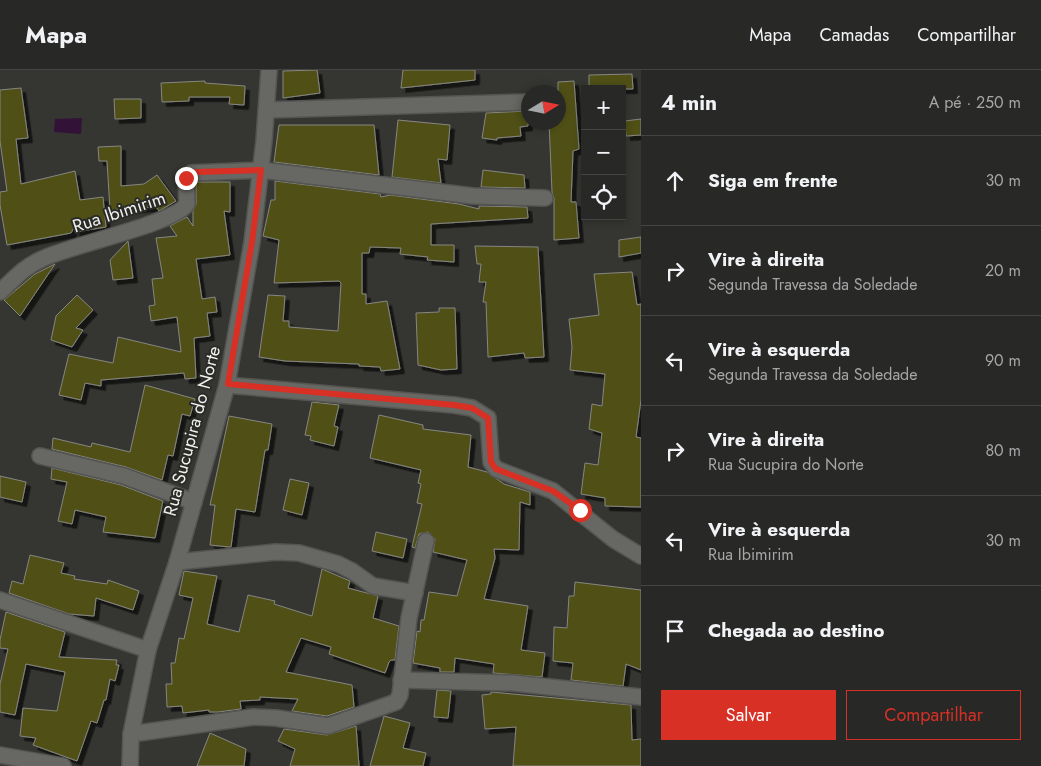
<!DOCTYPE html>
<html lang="pt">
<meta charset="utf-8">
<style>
:root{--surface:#282826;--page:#343432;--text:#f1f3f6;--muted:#a5a6a7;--line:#444443;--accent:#d93025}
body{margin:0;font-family:Jost,sans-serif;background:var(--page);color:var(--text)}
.controls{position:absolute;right:15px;top:15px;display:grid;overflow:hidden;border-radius:0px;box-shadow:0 2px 8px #0003}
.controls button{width:45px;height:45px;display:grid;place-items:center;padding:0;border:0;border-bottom:1px solid var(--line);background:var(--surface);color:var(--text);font:25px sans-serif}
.compass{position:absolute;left:521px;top:15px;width:45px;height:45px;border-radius:50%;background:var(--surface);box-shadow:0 2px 8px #0003;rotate:80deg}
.stop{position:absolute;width:15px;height:15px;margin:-11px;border:4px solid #d93025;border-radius:50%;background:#fff}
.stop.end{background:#d93025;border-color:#fff;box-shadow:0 1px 5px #0008}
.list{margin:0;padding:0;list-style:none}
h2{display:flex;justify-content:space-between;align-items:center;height:65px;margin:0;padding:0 20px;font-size:21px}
h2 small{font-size:16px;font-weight:400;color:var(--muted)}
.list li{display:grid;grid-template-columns:32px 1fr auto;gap:15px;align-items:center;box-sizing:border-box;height:90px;padding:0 20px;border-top:1px solid var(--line)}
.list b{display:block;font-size:19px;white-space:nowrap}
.list p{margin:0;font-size:16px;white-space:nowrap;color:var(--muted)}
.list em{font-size:16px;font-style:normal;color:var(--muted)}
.actions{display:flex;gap:10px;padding:15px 20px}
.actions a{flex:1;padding:11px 0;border:1px solid var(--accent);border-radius:0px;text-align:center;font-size:18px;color:var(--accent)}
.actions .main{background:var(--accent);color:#fff}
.icon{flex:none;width:28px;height:28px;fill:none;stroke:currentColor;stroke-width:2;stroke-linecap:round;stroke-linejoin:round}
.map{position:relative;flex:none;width:641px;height:696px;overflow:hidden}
header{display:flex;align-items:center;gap:30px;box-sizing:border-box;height:70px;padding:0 25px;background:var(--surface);border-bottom:1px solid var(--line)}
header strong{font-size:24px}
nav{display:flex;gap:28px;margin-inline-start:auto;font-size:18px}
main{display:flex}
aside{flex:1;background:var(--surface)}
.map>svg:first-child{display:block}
.water{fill:#321337}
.building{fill:#4f5019;stroke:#868682;filter:url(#shadow)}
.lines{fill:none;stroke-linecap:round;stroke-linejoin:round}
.minor-casing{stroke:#545451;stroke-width:18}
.minor{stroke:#676763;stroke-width:15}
.route{stroke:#d93025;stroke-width:6}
.labels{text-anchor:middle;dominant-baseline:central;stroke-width:4;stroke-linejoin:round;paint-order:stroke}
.street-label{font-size:18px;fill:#f1f2ef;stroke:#2b2b28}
</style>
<header>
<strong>Mapa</strong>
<nav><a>Mapa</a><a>Camadas</a><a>Compartilhar</a></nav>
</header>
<main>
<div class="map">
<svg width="641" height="696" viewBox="0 0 641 696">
<defs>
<filter id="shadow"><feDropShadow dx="4.5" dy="4.5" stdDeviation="0" flood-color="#0009"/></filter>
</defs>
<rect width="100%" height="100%" fill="#353532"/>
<polygon class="water" points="82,48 81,64 54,62 55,49"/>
<g class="building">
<polygon points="317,0 320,23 283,28 283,1"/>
<polygon points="403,0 475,0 475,10 401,18"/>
<polygon points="632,4 633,19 589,19 589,5"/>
<polygon points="205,11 205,13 245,16 244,35 229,34 230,27 189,27 189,31 162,32 161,13"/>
<polygon points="574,11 579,79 573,81 571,132 576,132 579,168 554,170 554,128 552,122 549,52 558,52 558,12"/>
<polygon points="21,18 28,68 16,69 21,114 75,101 80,130 103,127 106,157 75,162 77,152 71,163 7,175 0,135 0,122 7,121 0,71 0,20"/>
<polygon points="114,29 141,29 141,48 115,49"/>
<polygon points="528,41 528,56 520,57 521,66 497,68 497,70 482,68 486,43"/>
<polygon points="641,49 641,65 626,66 625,51"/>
<polygon points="398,50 450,55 447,90 438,89 441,113 392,107"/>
<polygon points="279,55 374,55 379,105 274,92"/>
<polygon points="121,76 121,116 144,114 157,105 176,131 159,141 156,137 110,140 107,91 99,91 98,77"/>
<polygon points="483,100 524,105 525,118 481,117"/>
<polygon points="275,111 380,124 381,127 390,125 459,134 479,139 479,136 527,137 528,148 431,154 431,175 454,175 454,192 427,190 428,187 400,184 401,178 370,177 369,183 362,183 362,224 366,224 366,234 387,231 400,299 381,301 380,297 359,296 359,294 285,291 259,287 268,225 285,226 283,251 289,251 289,257 338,261 341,213 339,211 274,213 279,170 263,166 271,130 275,130"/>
<polygon points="196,112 230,112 230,142 224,141 230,185 196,189 202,229 215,227 217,242 207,243 210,266 194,268 196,308 185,309 184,303 101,310 101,316 85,313 81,330 59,325 69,284 113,293 118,267 181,282 177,247 151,251 149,236 155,235 152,209 163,208 156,168 177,166 170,156 187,147 193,156 193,141 196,134"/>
<polygon points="641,167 641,183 619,187 619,170"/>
<polygon points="128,171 133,208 113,210 110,190"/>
<polygon points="475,176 538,177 544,287 525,288 524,283 488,287 486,232 483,232 486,212 479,212 481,194 477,194"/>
<polygon points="55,194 20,246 4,230 35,204"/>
<polygon points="632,202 637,235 641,234 641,330 636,367 641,368 641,437 605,436 605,428 581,424 585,393 598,395 602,363 589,359 592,334 602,336 605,304 570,300 572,277 569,249 599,245 594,204"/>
<polygon points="77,225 93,240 76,258 83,260 72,277 51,270 56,246"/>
<polygon points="439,238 455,238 457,299 441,300 418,295 416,243 439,242"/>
<polygon points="145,315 195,329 190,346 182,344 173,386 168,385 162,410 126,397 52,379 53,368 91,377 92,373 130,382"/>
<polygon points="312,332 339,335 334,356 338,357 334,376 310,370 311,366 305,365"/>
<polygon points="379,345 423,355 423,359 471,365 468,397 487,402 504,414 530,422 530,435 520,432 519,480 494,479 495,488 484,529 528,536 521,580 545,583 542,607 493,603 494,594 455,588 454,602 440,602 440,598 413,593 417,561 420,562 421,550 424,550 429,522 457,526 467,490 433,482 435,469 428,462 419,464 415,478 412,477 422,434 417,433 421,414 418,413 421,400 370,388"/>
<polygon points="229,346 272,354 268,380 265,380 255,442 236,439 231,477 229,477 210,475 215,435 210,435"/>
<polygon points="52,398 121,415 163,431 155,468 103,462 106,447 75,440 72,454 58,451 67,412 51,409"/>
<polygon points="0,406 26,412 22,432 0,427"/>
<polygon points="290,409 309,413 302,445 283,440"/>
<polygon points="376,462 407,469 403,488 372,481"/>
<polygon points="30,485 64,493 61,503 75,506 74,509 107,514 108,510 139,521 133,540 96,528 94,546 69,544 9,523 12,511 23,514"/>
<polygon points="322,499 350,511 348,518 378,526 373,548 399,556 395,590 391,590 389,592 385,603 329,584 331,577 301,568 286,602 352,615 354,637 327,646 292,641 298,629 260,627 260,630 240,631 241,639 218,642 209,642 209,640 183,643 182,636 167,637 166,614 172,614 171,593 175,593 179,568 184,569 193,528 179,525 184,501 217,506 207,554 239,562 248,525 275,531 274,534 312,546"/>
<polygon points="575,512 641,520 641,600 626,594 623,616 571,610 573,593 553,591 554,557 567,558 569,526 574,526"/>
<polygon points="6,542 65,562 59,587 117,590 116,595 119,595 115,611 110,609 106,630 104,630 97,653 91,651 77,691 33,675 36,668 20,666 23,638 57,641 65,602 26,594 15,645 0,642 0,614 8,579 0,578 0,570"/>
<polygon points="437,620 451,621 448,648 434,647"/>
<polygon points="491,622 631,635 632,670 641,669 641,696 513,696 516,657 485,659 482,625 491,624"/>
<polygon points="384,646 410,653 403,678 426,683 423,696 370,696"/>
<polygon points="356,656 359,696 290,696 295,679 278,671 284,659 327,665"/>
<polygon points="210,663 246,679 244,696 197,696"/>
</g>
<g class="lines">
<g class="minor-casing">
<g id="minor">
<polyline points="267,40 528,32"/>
<path d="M 0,222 C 14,209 24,197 42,189 C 70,175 174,154 187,134 L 186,108 L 191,103 L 261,100 L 473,126 L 545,128"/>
<polyline points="227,315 454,335 472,338 488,348 491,392 496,399 553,421 613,469 641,486"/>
<polyline points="40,386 124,406 194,432"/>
<polyline points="177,492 276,482 299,483 338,494 352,501 373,516 415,523"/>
<polyline points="0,530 148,580"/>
<polyline points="401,610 513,613 641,627"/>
<polyline points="131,664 253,647 276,648 328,656 396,632 400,625 409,548 426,471"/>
<polyline points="0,685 63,696"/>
<polyline points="130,696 131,664 148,580 177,492 227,315 252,172 264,71 269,0"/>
</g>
</g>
<use href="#minor" class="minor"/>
</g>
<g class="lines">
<polyline class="route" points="186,108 191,103 197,102 261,100 252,172 228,314 454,335 472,338 488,348 491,392 496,399 553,421 580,440"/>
</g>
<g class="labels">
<g class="street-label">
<text transform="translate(119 142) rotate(-18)">Rua Ibimirim</text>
<text transform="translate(192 361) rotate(-75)">Rua Sucupira do Norte</text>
</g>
</g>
</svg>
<div class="controls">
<button>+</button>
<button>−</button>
<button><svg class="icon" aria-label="locate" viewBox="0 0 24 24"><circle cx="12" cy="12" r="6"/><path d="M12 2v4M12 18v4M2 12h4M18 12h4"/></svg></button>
</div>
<svg class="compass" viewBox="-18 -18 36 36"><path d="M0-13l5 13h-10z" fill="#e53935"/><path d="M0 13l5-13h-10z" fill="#a5a6a7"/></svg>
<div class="stop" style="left:580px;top:440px"></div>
<div class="stop end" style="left:186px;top:108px"></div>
</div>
<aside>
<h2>4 min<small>A pé · 250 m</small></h2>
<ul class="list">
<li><svg class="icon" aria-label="ahead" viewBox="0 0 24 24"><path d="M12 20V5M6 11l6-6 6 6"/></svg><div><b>Siga em frente</b></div><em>30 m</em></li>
<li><svg class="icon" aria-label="right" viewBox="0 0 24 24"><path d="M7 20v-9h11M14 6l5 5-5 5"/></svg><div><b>Vire à direita</b><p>Segunda Travessa da Soledade</p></div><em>20 m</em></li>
<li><svg class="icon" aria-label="left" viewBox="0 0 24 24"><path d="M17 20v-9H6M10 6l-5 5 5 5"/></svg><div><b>Vire à esquerda</b><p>Segunda Travessa da Soledade</p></div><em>90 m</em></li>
<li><svg class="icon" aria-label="right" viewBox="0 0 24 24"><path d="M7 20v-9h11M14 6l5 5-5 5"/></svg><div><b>Vire à direita</b><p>Rua Sucupira do Norte</p></div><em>80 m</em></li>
<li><svg class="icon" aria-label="left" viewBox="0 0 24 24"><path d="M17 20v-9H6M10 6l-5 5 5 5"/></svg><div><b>Vire à esquerda</b><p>Rua Ibimirim</p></div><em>30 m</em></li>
<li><svg class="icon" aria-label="arrive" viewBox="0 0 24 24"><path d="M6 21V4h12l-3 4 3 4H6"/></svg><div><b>Chegada ao destino</b></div></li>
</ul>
<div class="actions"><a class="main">Salvar</a><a>Compartilhar</a></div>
</aside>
</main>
